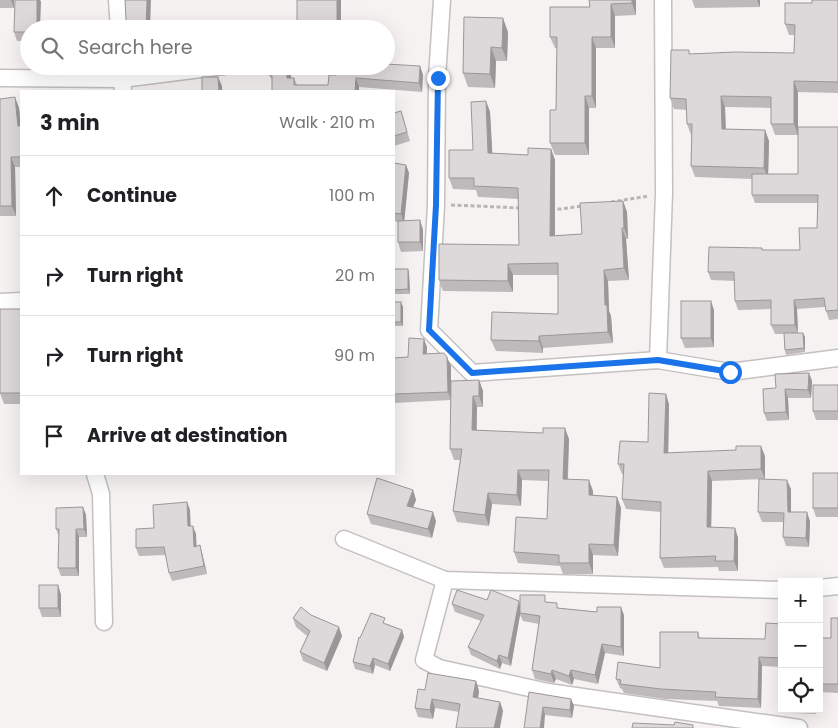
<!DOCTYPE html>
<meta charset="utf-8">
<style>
:root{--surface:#fff;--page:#f2f2f2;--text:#202124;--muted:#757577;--line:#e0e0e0}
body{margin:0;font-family:Poppins,sans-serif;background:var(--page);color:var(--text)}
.controls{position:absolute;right:15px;bottom:15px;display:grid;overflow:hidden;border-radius:0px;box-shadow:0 5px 20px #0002}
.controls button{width:45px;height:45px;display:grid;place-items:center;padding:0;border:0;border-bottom:1px solid var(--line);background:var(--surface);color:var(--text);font:25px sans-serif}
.stop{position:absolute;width:15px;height:15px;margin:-11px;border:4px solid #1a73e8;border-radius:50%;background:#fff}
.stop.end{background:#1a73e8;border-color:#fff;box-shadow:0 1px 5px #0008}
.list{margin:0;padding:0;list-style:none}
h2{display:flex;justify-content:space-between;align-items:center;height:65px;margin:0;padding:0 20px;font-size:21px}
h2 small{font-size:16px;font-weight:400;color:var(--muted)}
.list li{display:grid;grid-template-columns:32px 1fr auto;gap:15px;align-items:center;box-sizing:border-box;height:80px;padding:0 20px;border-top:1px solid var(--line)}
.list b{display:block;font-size:19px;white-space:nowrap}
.list em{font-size:16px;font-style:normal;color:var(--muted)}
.icon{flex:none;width:28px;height:28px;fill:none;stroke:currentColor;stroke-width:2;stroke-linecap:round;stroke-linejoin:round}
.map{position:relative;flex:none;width:838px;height:728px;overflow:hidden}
.search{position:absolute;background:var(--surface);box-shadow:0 5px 20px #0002;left:20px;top:20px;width:375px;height:55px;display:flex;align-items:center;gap:12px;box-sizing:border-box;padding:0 18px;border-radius:28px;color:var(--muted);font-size:19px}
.panel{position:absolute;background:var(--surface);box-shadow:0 5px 20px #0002;left:20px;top:90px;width:375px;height:385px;border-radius:0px}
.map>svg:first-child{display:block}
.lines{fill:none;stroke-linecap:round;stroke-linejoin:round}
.street-casing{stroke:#c4c0c0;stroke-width:19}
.path{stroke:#b9b6b6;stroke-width:3;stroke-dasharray:4 2.5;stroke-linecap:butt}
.street{stroke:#fff;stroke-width:16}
.wall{fill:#bebabb;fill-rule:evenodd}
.shaded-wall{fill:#9b9798}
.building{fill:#ddd8d9;stroke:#9b9798}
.route{stroke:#1a73e8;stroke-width:6}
</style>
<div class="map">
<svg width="838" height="728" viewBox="0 0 838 728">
<rect width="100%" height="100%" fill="#f6f2f2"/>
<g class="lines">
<g class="street-casing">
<g id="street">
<polyline points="117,0 119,29"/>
<polyline points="442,0 437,78 436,205 429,330 472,373 658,360 730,372 838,358"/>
<polyline points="121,66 123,91"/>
<polyline points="0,78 122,79 224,66"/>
<polyline points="0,302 21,301"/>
<polyline points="658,360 664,193 663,0"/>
<polyline points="95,474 101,494 104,622"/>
<polyline points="344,539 445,580 782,590"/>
<polyline points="445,580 424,660 439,668 548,692 799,728"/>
<polyline points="819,588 838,586"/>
</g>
</g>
<g class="path">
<polyline points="611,202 649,196"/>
<polyline points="451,205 522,208"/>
<polyline points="551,209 561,209 582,206"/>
</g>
<use href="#street" class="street"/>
</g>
<g class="wall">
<rect x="0" y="0" width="14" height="8"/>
<polygon points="15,0 40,0 41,2 29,29 29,41 17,41 14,32"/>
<polygon points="589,0 636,0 636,15 615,16 615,48 596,48 596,108 589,108 589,155 555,155 550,143 556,110 557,48 555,48 550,37 590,7"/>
<polygon points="692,0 760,0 760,7 695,8"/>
<path d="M 838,0 L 838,93 L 798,92 L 798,127 L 838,127 L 838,319 L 829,320 L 826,311 L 825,307 L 797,309 L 798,333 L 803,333 L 805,337 L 805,352 L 786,355 L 785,350 L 784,334 L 775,334 L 771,325 L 771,309 L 738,310 L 735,301 L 735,281 L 711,280 L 708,272 L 762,248 L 763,250 L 800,250 L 817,228 L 818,203 L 755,203 L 752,195 L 752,179 L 695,177 L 691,166 L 692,135 L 691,135 L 687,124 L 687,110 L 674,109 L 670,98 L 690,54 L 794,53 L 795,35 L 789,35 L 785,24 L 812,3 ZM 725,107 L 771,108 L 771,124 L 775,135 L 798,135 L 798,174 L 768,174 L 769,141 L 765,130 L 726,129 Z"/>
<polygon points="508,32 507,61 496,61 495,88 468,87 463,73"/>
<polygon points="420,66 423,75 422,92 359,87 359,91 272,91 272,80 270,76 291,69 291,78 294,78 297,85 328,85 336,75"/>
<polygon points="0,99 19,108 21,126 21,167 15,167 16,216 0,216"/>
<polygon points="486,101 490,112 492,153 528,155 551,149 555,160 555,236 582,234 623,201 627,212 628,239 626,239 629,280 608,281 609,311 611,316 613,343 543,348 543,353 496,351 491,340 558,314 558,275 513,275 513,292 443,291 439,280 519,245 518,199 478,197 476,190 453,189 449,178 473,150"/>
<polygon points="401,111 410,141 394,146 394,113"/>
<polygon points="394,163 406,165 409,173 404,221 420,220 423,230 423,251 401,252 398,242 398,222 394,221"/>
<polygon points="394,269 409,273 410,294 394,294"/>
<polygon points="394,302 403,307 403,326 394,326"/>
<polygon points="21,309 21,404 4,404 0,393"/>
<polygon points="714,310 714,347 685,348 681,338"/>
<polygon points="427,347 427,354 451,366 451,396 479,380 483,391 483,407 477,407 477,430 569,439 568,479 593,491 593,495 617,497 621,508 618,556 593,555 593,574 563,574 560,566 518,563 514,552 547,519 548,481 522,480 521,506 492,504 489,526 457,522 453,511 460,460 454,460 450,449 451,400 394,403 394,358 408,357"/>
<polygon points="809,373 812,381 811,398 788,398 789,420 767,421 764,413 776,388"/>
<polygon points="838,385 838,420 816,420 813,411"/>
<polygon points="669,404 668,453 765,456 765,479 712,481 711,527 735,528 738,538 738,571 719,571 718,567 664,568 660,558 661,512 626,509 622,499 624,474 622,474 618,464 648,442"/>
<polygon points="838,473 838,517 816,517 813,508"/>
<polygon points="791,489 791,512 810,521 809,547 786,546 783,537 783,522 762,522 758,512"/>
<polygon points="413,490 416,500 413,507 436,521 432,538 371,524 367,514"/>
<polygon points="187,502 190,510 190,526 196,534 196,546 202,553 207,574 172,581 169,573 166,555 139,556 136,548 154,528"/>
<polygon points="83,507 86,515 87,537 79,537 79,576 61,576 58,568 59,537 56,529"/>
<polygon points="58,585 61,595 61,617 42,617 39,608"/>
<polygon points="487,600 520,604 548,602 559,608 624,615 624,656 605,653 598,684 574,679 572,685 556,679 554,683 535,679 532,670 539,624 523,621 520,615 511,666 502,663 500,669 471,655 468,647 481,621 455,612 452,604"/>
<polygon points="311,615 342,636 327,671 303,661 300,652 307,636 296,627 293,618"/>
<polygon points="838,618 838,693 819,692 819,638 831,638"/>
<polygon points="387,624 402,630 404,637 390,671 375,665 373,674 355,669 353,662 360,638"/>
<polygon points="782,624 782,667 762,666 761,708 719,706 717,701 665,699 624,693 622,689 620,688 616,679 660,668 698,632 700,638 765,639"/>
<polygon points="476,681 479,691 478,698 500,702 503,711 459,712 435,708 433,719 418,717 415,708 425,690"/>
<polygon points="529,692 571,699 574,706 572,718 545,715"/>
<polygon points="790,709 816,709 816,714 792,713"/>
</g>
<g class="shaded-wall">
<polygon points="11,0 14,0 14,8"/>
<polygon points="37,0 40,0 41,2 40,29 37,29"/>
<polygon points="147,0 151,0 150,29 146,29"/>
<rect x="337" y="0" width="4" height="29"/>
<polygon points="632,0 636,0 636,15 632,3"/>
<polygon points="757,0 760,0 760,7"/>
<polygon points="611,4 615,16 615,48 611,37"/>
<polygon points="503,18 508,32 507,61 502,48"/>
<polygon points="592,37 596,48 596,108 592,96"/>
<polygon points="491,47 496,61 495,88 490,74"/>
<polygon points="287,66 290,66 291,69 291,87 287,78"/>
<polygon points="420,66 423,75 422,92 419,83"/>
<polygon points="218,77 222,86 222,91 219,91"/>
<polygon points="356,78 359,87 359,91 355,91"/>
<polygon points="794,81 798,92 798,135 794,124"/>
<polygon points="585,96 589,108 589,155 585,143"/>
<polygon points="721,96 725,107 726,140 722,129"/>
<polygon points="15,97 19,108 21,129 18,126"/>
<polygon points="486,101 490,112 493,164 488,153"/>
<polygon points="765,130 769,141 768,179 764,168"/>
<polygon points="551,149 555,160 555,248 550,236"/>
<polygon points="11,157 15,167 16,216 12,206"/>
<polygon points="406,165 409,173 404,223 401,214"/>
<polygon points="623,201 627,212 628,239 624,228"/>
<polygon points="420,220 423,230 423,251 420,242"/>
<polygon points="622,228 626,239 629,280 624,268"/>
<polygon points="508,264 513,275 513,292 508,281"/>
<polygon points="408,269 409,273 410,294 408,289"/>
<polygon points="604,270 608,281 609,311 611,316 613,343 608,332 605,305"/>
<polygon points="794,300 797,309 798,333 795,325"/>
<polygon points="711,301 714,310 714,347 711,338"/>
<polygon points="401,302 403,307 403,326 401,322"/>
<polygon points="803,333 805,337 805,352 804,348"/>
<polygon points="539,336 543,348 543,353 539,341"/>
<polygon points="424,339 427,347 426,362 423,354"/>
<polygon points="447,357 451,366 451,400 448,392"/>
<polygon points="809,373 812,381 811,398 808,390"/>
<polygon points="479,380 483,391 483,407 479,396"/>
<polygon points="785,389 788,398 789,420 786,412"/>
<polygon points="666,394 669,404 668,463 664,453"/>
<polygon points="473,396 477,407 476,441 472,430"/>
<polygon points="565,428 569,439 567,490 563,479"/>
<polygon points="761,446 765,456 765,479 761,469"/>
<polygon points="518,470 522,480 521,506 517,495"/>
<polygon points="708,471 712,481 711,537 707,527"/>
<polygon points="589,480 593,491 593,506 589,495"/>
<polygon points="787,480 791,489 791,522 788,512"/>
<polygon points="413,490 416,500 410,515 407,506"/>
<polygon points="488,493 492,504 489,526 485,515"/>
<polygon points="617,497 621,508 618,556 614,545"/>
<polygon points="187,502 190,510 191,534 188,526"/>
<polygon points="83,507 86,515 87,537 84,529"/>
<polygon points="433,512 436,521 432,538 428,529"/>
<polygon points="807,512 810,521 809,547 806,538"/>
<polygon points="193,526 196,534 197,555 194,547"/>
<polygon points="735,528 738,538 738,571 734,561"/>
<polygon points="76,529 79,537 79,576 76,568"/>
<polygon points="589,544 593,555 593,574 589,563"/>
<polygon points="200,545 202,553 207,574 204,566"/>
<polygon points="58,585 61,595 61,617 58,608"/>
<polygon points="519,601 521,609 520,613 520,615 511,666 508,658"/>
<polygon points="621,607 624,615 624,656 621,647"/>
<polygon points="339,627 342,636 327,671 324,663"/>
<polygon points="402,630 404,637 390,671 388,664"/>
<polygon points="602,644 605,653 598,684 595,675"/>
<polygon points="499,655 502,663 500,669 497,661"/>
<polygon points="759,657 762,666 761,708 758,699"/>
<polygon points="373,658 375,665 373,674 370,666"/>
<polygon points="552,670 556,679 554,683 551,674"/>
<polygon points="571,670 574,679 572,685 569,676"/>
<polygon points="476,681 479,691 477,706 473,697"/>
<polygon points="432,699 435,708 433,719 430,710"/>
<polygon points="571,699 574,706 572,718 570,710"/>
<polygon points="500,702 503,711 500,728 494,728"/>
<polygon points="543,707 545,715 544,728 540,728"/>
</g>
<g class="building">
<polygon points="15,0 37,0 37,29 29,29 29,32 14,32"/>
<polygon points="125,0 147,0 146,29 124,29 126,19"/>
<rect x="297" y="0" width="40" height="29"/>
<polygon points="589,0 632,0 632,3 611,4 611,37 592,37 592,96 585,96 585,143 550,143 550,110 556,110 557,37 550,37 550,7 590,7"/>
<polygon points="812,0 838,0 838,82 794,81 794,124 771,124 771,97 721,96 722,129 765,130 764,168 691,166 692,124 687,124 686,99 670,98 671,50 689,50 689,54 735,52 794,53 795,25 785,24 785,3 812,3"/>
<polygon points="464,17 503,18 502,48 491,47 490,74 463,73"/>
<polygon points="264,24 284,27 284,29 263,29"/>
<polygon points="218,26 218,29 199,29 199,27"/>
<polygon points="386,64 420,66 419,83 356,78 355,91 272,91 272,76 270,76 270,66 287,66 287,78 294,78 294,85 328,85 329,75 336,75 336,66 386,66"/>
<polygon points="202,77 218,77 219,91 202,91"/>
<polygon points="15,97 18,126 21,126 21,157 11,157 12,206 0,206 0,99"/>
<polygon points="486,101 488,153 528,155 528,148 551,149 550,236 582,234 580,203 623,201 624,228 622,228 624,268 604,270 605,305 607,305 608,332 539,336 539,341 491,340 492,312 558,314 558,263 508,264 508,281 439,280 439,244 519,245 518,188 474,186 474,178 449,178 449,150 473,150 471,102"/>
<polygon points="401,111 407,132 394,136 394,113"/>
<polygon points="798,127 838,127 838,310 826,311 824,298 794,300 795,325 771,325 771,300 735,301 734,272 708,272 709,247 762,248 762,250 800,250 799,228 817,228 818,195 752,195 752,174 798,174"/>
<polygon points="394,163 406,165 401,214 394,213"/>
<polygon points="420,220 420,242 398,242 398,221"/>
<polygon points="394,269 408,269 408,289 394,290"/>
<rect x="681" y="301" width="30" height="37"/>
<rect x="394" y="302" width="7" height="20"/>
<rect x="0" y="309" width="21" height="84"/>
<polygon points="784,333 803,333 804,348 785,350"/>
<polygon points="409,338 424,339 423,354 444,353 447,357 448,392 394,394 394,358 408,357"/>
<polygon points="809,373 808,390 785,389 786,412 764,413 763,389 776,388 775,374"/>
<polygon points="479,380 479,396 473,396 472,430 543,433 543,428 565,428 563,479 589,480 589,495 617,497 614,545 589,544 589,563 559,563 559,555 514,552 516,517 547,519 549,470 518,470 517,495 488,493 485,515 453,511 462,449 450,449 451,381"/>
<rect x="813" y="385" width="25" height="26"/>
<polygon points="649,393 666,394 664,453 736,450 736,446 761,446 761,469 708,471 707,527 735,528 734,561 715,561 716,556 660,558 661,502 622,499 624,464 618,464 620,441 648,442"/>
<rect x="813" y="473" width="25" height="35"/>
<polygon points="377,478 413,490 407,506 433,512 428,529 367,514"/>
<polygon points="759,479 787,480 788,512 807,512 806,538 783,537 784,513 758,512"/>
<polygon points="187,502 188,526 193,526 194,547 200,545 204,566 169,573 164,547 136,548 136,529 154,528 153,505"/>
<polygon points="83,507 84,529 76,529 76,568 58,568 59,529 56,529 56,508"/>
<rect x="39" y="585" width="19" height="23"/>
<polygon points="457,590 487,600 491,590 519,601 508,658 499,655 497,661 468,647 484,615 452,604"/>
<polygon points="520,595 545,595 545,602 557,603 557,608 597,612 597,607 621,607 621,647 602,644 595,675 571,670 569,676 552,670 551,674 532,670 540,616 520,613"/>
<polygon points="301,607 311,615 339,627 324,663 300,652 310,631 293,618"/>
<polygon points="371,613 385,618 383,623 402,630 388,664 373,658 370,666 353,662 359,637 360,638"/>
<polygon points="831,618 838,618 838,684 819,684 819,638 831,638"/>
<polygon points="766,623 782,624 782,658 759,657 758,699 715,697 716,692 661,689 620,684 621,680 616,679 618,662 660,668 660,632 698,632 698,638 765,639"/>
<polygon points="428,673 476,681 473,697 500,702 494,728 456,728 460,704 432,699 430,710 415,708 418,689 425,690"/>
<polygon points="529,692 571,699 570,710 543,707 540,728 524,728"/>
<polygon points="675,722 693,725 693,728 632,728 633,723 674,725"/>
</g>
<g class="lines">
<polyline class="route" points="438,78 436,205 429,330 472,373 658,360 730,372"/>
</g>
</svg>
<div class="controls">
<button>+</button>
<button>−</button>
<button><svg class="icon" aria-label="locate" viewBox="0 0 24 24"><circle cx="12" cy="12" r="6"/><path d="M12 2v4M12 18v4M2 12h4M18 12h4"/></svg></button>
</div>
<div class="stop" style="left:730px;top:372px"></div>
<div class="stop end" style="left:438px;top:78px"></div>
<div class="search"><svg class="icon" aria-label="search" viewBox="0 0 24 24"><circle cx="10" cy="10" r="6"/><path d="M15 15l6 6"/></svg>Search here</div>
<section class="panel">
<h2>3 min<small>Walk · 210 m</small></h2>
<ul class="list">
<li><svg class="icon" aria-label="ahead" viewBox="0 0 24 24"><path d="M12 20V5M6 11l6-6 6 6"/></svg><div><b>Continue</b></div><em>100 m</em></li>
<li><svg class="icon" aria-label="right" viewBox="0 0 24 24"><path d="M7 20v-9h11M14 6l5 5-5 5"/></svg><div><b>Turn right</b></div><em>20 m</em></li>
<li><svg class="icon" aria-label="right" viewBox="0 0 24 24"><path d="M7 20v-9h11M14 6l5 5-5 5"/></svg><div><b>Turn right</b></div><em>90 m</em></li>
<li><svg class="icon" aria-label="arrive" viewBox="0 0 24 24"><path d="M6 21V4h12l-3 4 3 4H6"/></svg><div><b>Arrive at destination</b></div></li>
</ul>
</section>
</div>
